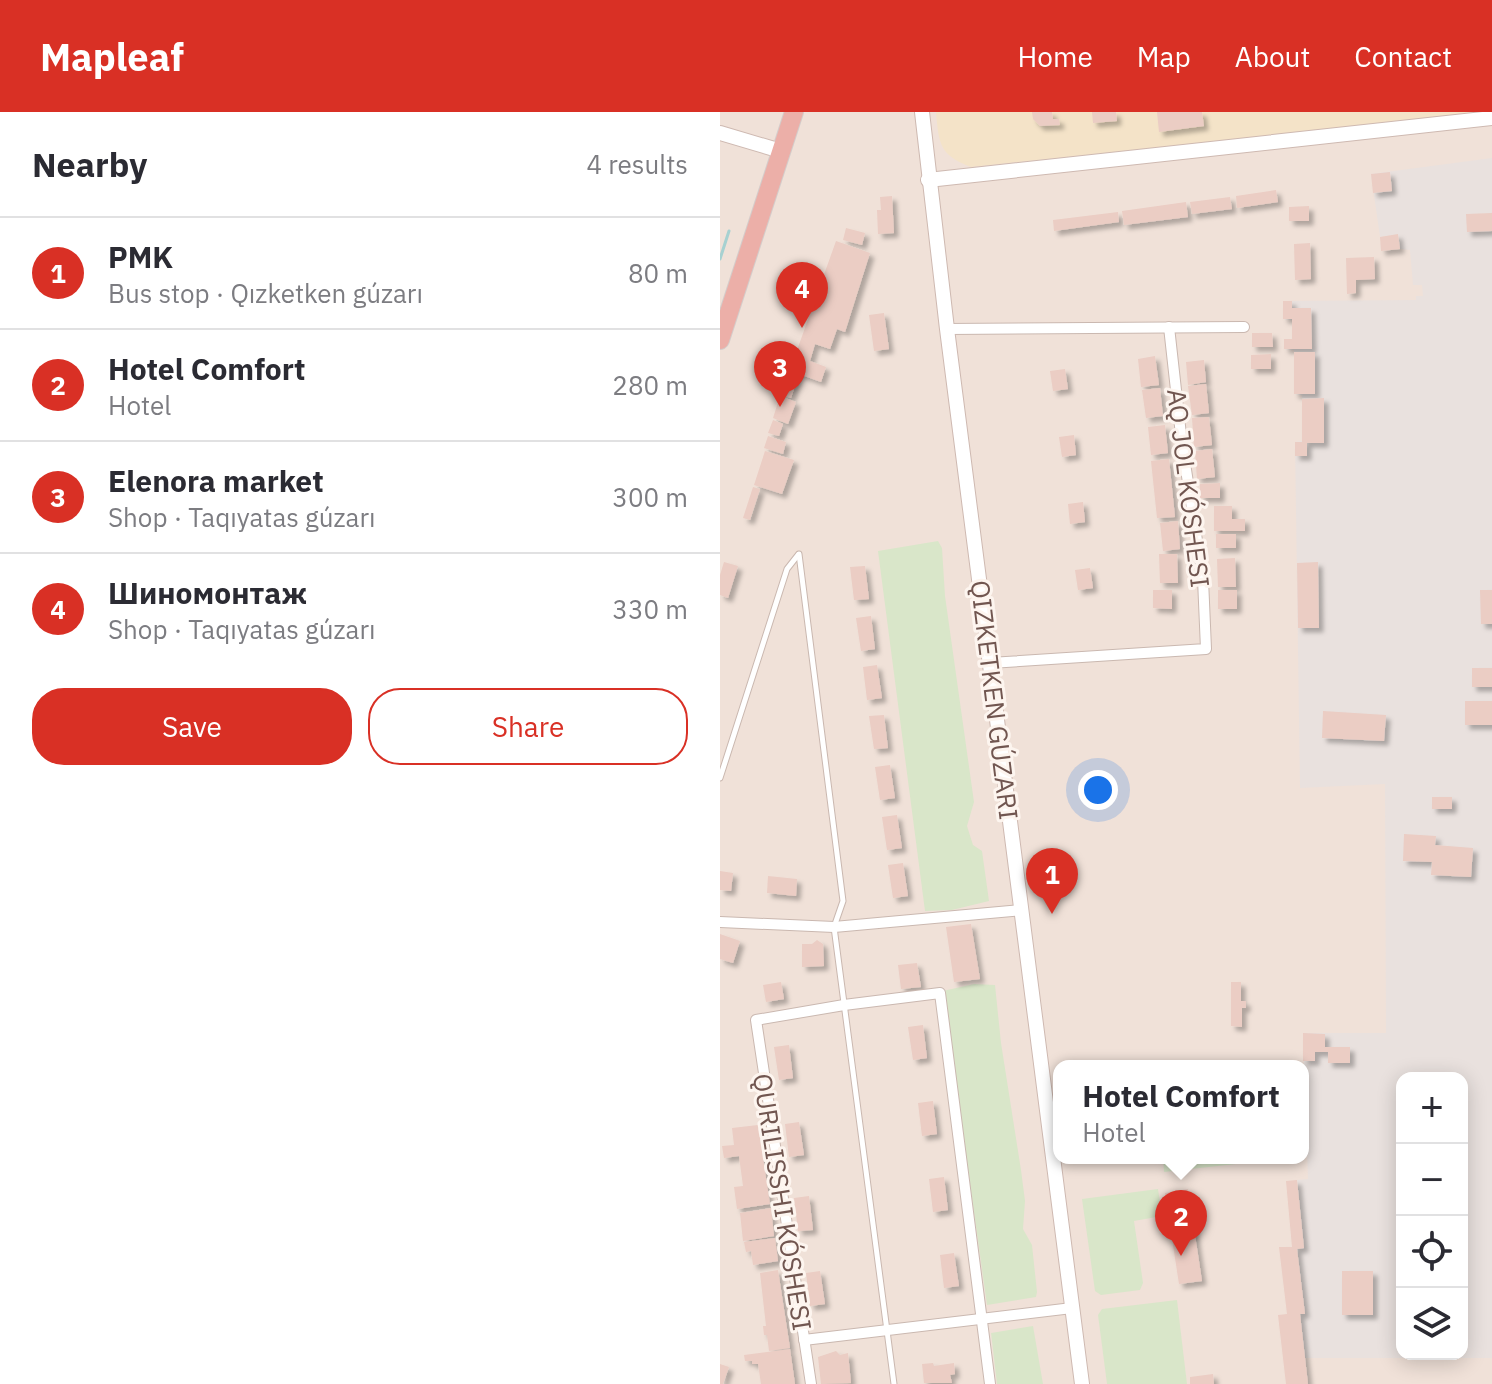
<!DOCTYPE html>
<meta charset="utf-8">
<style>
:root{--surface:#fff;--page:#f7f7f7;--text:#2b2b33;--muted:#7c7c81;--line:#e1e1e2;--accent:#d93025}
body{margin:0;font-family:"IBM Plex Sans",sans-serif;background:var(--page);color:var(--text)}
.controls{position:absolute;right:24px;bottom:24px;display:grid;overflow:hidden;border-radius:16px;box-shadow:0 4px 20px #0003}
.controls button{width:72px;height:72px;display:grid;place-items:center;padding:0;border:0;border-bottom:2px solid var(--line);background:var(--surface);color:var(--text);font:40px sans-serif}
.you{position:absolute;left:378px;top:678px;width:28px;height:28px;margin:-20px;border:6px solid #fff;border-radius:50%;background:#1a73e8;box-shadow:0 0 0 12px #1a73e833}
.badge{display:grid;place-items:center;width:52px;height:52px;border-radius:50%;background:var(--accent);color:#fff;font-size:26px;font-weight:700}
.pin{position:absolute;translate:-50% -66px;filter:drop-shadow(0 2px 4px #0008)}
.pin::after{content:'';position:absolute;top:42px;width:28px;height:24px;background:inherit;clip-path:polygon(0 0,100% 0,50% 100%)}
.popup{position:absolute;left:333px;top:948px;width:256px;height:104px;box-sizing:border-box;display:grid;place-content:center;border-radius:16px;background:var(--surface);filter:drop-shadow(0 2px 6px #0005);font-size:26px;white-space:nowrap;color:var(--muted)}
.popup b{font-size:30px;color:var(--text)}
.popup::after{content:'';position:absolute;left:50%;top:100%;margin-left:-16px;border:16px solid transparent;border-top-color:var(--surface)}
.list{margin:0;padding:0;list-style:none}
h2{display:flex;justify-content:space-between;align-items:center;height:104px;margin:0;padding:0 32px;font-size:34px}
h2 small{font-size:26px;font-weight:400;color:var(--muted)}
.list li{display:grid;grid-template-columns:52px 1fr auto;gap:24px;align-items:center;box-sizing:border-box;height:112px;padding:0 32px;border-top:2px solid var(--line)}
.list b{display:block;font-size:30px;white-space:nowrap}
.list p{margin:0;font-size:26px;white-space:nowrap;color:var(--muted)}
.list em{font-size:26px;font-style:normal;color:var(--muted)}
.actions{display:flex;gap:16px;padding:24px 32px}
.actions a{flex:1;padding:18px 0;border:2px solid var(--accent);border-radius:32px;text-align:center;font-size:28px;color:var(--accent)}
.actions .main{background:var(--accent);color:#fff}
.icon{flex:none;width:44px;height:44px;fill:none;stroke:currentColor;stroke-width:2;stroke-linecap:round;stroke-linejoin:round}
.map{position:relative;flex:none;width:772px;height:1272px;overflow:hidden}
header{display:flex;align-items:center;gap:48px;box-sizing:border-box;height:112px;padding:0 40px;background:var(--accent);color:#fff}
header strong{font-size:38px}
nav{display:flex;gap:44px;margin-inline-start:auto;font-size:28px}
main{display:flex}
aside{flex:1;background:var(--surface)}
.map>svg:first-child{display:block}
.residential{fill:#f0e1d8;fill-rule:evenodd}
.industrial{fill:#e9e1de;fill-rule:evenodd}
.green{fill:#d9e6c9}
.sand{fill:#f4e3c8}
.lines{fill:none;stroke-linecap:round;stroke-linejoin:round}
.stream{stroke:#a7d1d1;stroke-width:3}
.building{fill:#ebcdc4;filter:url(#shadow)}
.lane-casing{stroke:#cab8b0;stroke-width:7}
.street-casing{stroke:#cab8b0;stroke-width:12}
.secondary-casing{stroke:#ceb9b1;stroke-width:16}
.highway-casing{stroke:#d4ccca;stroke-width:20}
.lane{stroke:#fff;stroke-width:5}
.street{stroke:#fff;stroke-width:10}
.secondary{stroke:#fff;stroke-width:14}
.highway{stroke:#ecafa8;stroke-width:18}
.labels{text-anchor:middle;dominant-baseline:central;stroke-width:6;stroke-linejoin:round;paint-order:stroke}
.street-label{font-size:26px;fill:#715650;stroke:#fdf5ef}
</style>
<header>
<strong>Mapleaf</strong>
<nav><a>Home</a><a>Map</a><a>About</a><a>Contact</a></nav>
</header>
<main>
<aside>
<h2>Nearby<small>4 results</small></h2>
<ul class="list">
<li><span class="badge">1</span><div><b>PMK</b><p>Bus stop · Qızketken gúzarı</p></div><em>80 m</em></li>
<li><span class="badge">2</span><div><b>Hotel Comfort</b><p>Hotel</p></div><em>280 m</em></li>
<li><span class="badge">3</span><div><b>Elenora market</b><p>Shop · Taqıyatas gúzarı</p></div><em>300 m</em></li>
<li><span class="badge">4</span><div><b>Шиномонтаж</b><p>Shop · Taqıyatas gúzarı</p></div><em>330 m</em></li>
</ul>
<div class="actions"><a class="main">Save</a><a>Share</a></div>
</aside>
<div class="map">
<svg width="772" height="1272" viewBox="0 0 772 1272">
<defs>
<filter id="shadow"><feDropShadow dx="4.5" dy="4.5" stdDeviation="2" flood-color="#0004"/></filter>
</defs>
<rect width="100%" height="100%" fill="#faf0e9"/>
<path class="residential" d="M 0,0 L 772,0 L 772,1272 L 0,1272 ZM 339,954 L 583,954 L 583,1046 L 339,1046 ZM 682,966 L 742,966 L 742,1242 L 682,1242 Z"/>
<path class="industrial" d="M 772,46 L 772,1246 L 585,1246 L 580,1202 L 585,1201 L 577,1137 L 584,1136 L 577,1068 L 588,1067 L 583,921 L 666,921 L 665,672 L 580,676 L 575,330 L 582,329 L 582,283 L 574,282 L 574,238 L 564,237 L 564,227 L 572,227 L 572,208 L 563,207 L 563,189 L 696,188 L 696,184 L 703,184 L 702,173 L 693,173 L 690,138 L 680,137 L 678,123 L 660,125 L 651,62 ZM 682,966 L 742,966 L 742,1242 L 682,1242 Z"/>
<g class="green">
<polygon points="218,429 222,436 225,484 254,690 247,714 253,733 262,739 269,789 232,798 205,799 158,439"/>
<polygon points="254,872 275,873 281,931 301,1058 305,1089 303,1117 312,1133 317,1180 316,1185 267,1193 223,879"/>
<polygon points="443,1046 515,1046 516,1052 444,1060"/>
<polygon points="438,1077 442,1104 414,1109 423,1171 420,1178 381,1183 375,1179 362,1087"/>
<polygon points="457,1188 467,1272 387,1272 378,1203 382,1197"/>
<polygon points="313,1214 323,1272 277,1272 271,1221"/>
</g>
<path class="sand" d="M 216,0 L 753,0 L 606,18 L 251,55 C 219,43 219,32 216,0 Z"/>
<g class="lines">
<polyline class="stream" points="0,147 9,119"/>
</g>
<g class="building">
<polygon points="312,0 332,0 333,7 339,7 340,13 320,14 313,7"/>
<polygon points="372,0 396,0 397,9 373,11"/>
<polygon points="437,0 482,0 484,14 439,20"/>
<polygon points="670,60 672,79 653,81 651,62"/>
<polygon points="556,78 558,90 517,96 516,84"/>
<polygon points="172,84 174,121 158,122 157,98 161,98 160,85"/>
<polygon points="510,85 512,97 472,102 470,90"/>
<polygon points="466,90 468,105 404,113 402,99"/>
<polygon points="589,94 589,109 569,109 569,95"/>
<polygon points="398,100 399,110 334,119 333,108"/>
<polygon points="772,101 772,119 747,120 746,102"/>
<polygon points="126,116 145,121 142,133 123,128"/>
<polygon points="678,122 680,137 661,139 660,125"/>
<polygon points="116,129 150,141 125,220 117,217 110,237 95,232 90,249 106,255 101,270 79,262 71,286 61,283"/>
<polygon points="590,131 591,167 575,168 574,132"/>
<polygon points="654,145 655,167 636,168 636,181 627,182 626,146"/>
<polygon points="563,189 572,189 572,196 591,196 592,237 564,237 564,227 572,227 572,207 563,207"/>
<polygon points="164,201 169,237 154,239 149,203"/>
<polygon points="532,221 552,221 553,235 532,235"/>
<rect x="574" y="240" width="21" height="42"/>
<polygon points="551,242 551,257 531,257 531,243"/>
<polygon points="435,244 439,273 421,275 418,247"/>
<polygon points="484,248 486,270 468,273 466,250"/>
<polygon points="345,257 348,277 333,279 330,259"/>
<polygon points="486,272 489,301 472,303 468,274"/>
<polygon points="440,276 443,304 426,306 422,278"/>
<polygon points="60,284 76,290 68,312 53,306"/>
<polygon points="604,286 604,331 587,331 587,344 575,344 575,330 582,330 582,287"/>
<polygon points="489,305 492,333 474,335 472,306"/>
<polygon points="53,308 63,312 59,324 48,321"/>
<polygon points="445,313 448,341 431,343 428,315"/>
<polygon points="354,323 356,343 342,345 339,325"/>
<polygon points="48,324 66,330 63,342 44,336"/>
<polygon points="492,337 495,365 477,367 475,339"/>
<polygon points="45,339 74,348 62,382 34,373"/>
<polygon points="449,347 455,405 437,406 431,349"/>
<polygon points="500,371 500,386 480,386 480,372"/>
<polygon points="33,375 40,377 30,408 23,406"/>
<polygon points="363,390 365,410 350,412 348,392"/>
<polygon points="494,394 512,394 512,407 525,407 525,419 494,419"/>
<polygon points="458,409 460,437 443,439 440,411"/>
<rect x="496" y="422" width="20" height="14"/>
<polygon points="439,442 457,442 458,471 440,471"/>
<polygon points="515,446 516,475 498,475 497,447"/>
<polygon points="4,450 18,454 8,486 0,483 0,463"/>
<polygon points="598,450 599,516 578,516 577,451"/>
<polygon points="145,454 149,487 134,488 130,455"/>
<polygon points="370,456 373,476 358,478 355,458"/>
<polygon points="433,478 452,478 452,497 433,496"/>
<rect x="498" y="478" width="19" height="19"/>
<polygon points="760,478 772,478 772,512 761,512"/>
<polygon points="151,504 155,537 141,539 136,506"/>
<polygon points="157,553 162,586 147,588 143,555"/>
<rect x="752" y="556" width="20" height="19"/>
<rect x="745" y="589" width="27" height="24"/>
<polygon points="603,599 666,603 664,629 602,626"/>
<polygon points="164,603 168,636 154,637 149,604"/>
<polygon points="170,653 175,686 160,688 155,655"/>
<rect x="712" y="685" width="20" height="12"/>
<polygon points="177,703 182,736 167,738 162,705"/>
<polygon points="684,722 716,724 715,733 753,736 751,765 711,763 712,750 683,749"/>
<polygon points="183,751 188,784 173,786 168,753"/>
<polygon points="0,759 13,761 11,779 0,778"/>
<polygon points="48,764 77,767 76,784 47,781"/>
<polygon points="251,812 260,867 234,870 226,815"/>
<polygon points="0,822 20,829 13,851 0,847"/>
<polygon points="97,828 103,832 104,854 82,855 82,832 92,832"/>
<polygon points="197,851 201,875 181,877 178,853"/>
<polygon points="61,870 64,887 46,890 43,873"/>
<polygon points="511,870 521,870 521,889 526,889 526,896 522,896 522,915 511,914"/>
<polygon points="203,913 207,946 193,948 188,915"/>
<polygon points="583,921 605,922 605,935 630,935 630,951 608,951 608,940 595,940 595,949 583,949"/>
<polygon points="69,933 73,966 59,968 54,935"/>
<polygon points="213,989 217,1022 202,1024 198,991"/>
<polygon points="79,1010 84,1043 69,1045 65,1012"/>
<polygon points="38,1013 50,1092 17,1097 14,1075 23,1074 19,1044 4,1046 2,1034 14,1033 12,1016"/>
<polygon points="224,1065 228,1098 213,1100 209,1067"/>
<polygon points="577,1068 584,1136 577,1137 585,1202 580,1202 588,1272 566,1272 558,1203 567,1202 559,1135 572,1135 566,1069"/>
<polygon points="468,1077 482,1169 459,1172 445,1081"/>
<polygon points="89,1084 93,1118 78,1119 74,1086"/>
<polygon points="51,1096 54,1124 23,1129 20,1101"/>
<polygon points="55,1126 58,1149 33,1153 31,1139 26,1140 24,1130"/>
<polygon points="234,1141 239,1174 224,1176 220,1143"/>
<polygon points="58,1158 70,1236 49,1239 47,1223 44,1223 43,1214 46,1214 40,1161"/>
<polygon points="100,1159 105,1192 90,1194 86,1161"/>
<rect x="622" y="1159" width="31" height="44"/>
<polygon points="70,1237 75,1272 41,1272 38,1252 32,1252 32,1249 25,1249 24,1243"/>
<polygon points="116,1239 120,1243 128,1241 131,1271 101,1272 98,1245"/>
<polygon points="213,1251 214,1254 234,1251 235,1262 230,1263 232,1271 204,1271 202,1252"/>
<polygon points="0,1252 9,1255 3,1272 0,1272"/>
<polygon points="493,1262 494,1272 470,1272 470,1265"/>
</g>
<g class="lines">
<g class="lane-casing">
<g id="lane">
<polyline points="79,442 123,789 114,815 174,1272"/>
<polyline points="0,666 67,457 78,443"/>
</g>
</g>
<g class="street-casing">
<g id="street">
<polyline points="227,217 524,215"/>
<polyline points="270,551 486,537 483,467 462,332 449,215"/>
<polyline points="0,810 114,815 302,798"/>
<polyline points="84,1228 352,1196"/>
<polyline points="91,1272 36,908 124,893 220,881 270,1272"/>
</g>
</g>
<g class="secondary-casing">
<g id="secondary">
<polyline points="202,0 227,217 362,1272"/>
<polyline points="0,21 61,39"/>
<polyline points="208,68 772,6"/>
</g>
</g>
<g class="highway-casing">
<polyline id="highway" points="0,228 74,0"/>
</g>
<use href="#lane" class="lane"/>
<use href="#street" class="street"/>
<use href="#secondary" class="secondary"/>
<use href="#highway" class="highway"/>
</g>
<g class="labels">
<g class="street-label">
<text transform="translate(469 376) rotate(83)">AQ JOL KÓSHESI</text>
<text transform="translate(275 588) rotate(83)">QIZKETKEN GÚZARI</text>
<text transform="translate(63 1090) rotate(81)">QURILISSHI KÓSHESI</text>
</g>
</g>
</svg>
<div class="controls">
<button>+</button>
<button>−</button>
<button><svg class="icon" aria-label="locate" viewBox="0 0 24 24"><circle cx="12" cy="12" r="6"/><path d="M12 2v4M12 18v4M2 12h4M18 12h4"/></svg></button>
<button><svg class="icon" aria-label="layers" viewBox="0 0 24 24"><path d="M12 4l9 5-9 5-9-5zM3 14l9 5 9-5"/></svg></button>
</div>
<div class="you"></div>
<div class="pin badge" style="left:332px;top:802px">1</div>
<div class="pin badge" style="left:461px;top:1144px">2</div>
<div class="popup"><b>Hotel Comfort</b>Hotel</div>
<div class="pin badge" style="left:60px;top:295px">3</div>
<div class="pin badge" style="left:82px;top:216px">4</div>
</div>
</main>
